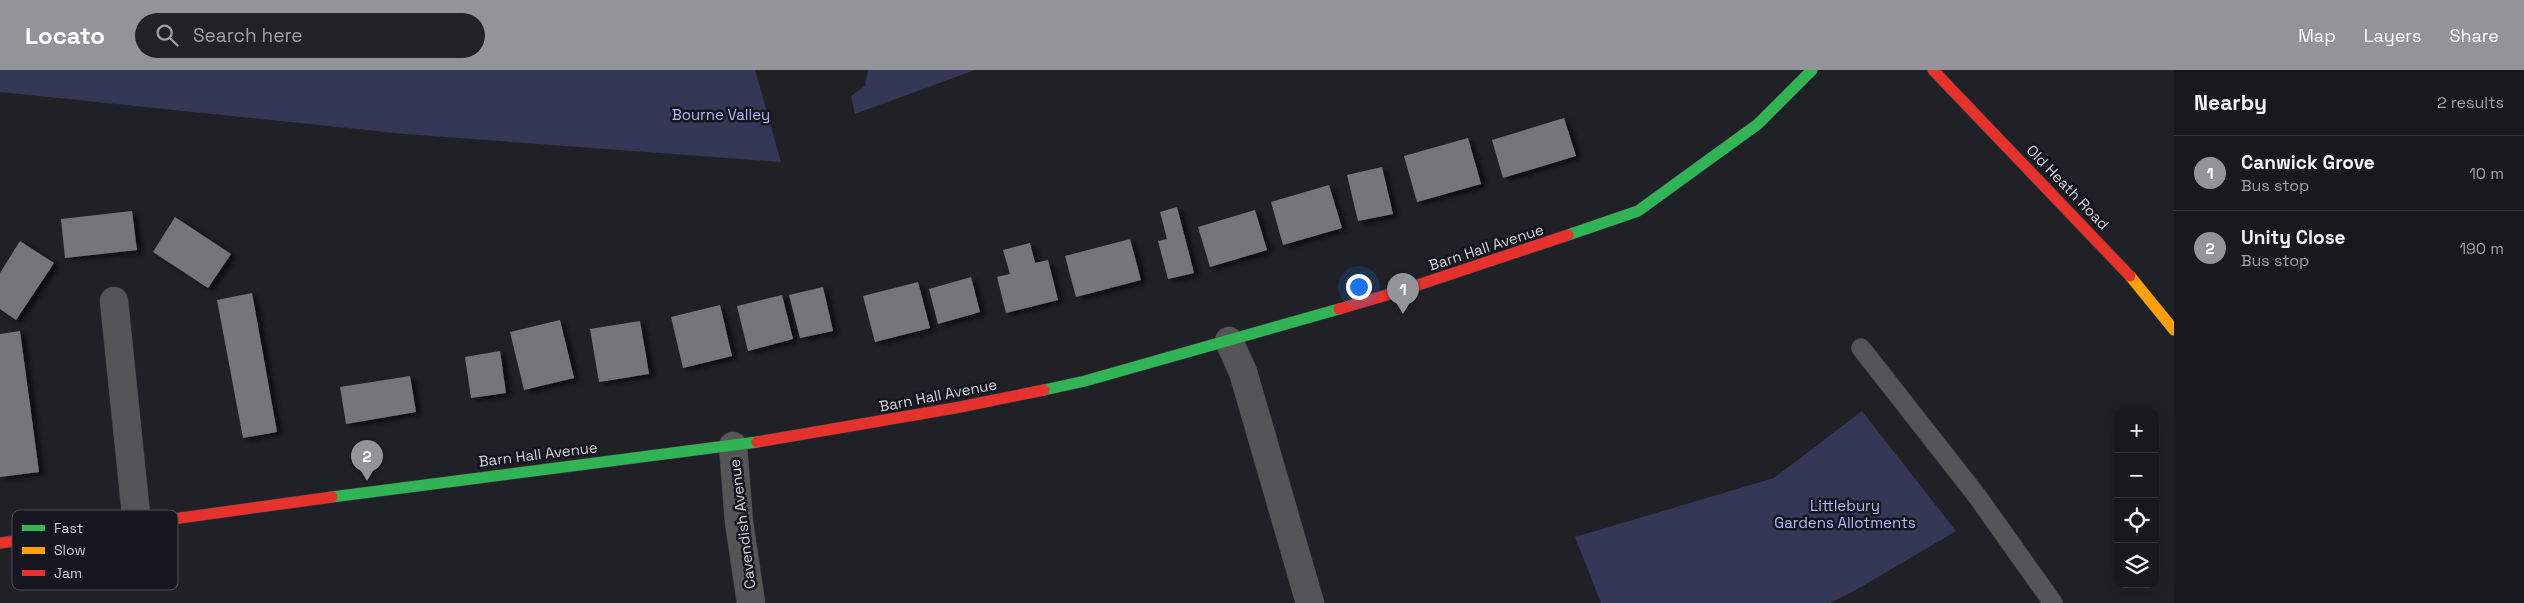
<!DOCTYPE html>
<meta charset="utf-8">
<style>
:root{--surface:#18191c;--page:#212225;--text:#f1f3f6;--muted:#9fa0a3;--line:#36383b;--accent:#93949a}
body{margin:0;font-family:"Space Grotesk",sans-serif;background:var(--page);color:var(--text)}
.controls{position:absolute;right:15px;bottom:15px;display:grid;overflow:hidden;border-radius:10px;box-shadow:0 2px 12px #0003}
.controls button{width:45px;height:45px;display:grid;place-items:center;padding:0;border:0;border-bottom:1px solid var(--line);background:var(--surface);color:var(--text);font:25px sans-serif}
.you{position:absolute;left:1358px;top:216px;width:18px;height:18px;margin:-12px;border:4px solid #fff;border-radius:50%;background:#1a73e8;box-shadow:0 0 0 8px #1a73e833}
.badge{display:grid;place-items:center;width:32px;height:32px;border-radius:50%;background:var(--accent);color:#fff;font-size:16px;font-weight:700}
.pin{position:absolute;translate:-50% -41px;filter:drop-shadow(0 1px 2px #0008)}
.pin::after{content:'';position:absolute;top:26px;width:18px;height:15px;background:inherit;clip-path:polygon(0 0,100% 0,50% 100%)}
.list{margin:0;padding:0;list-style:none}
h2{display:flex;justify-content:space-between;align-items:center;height:65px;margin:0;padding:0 20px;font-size:21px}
h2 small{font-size:16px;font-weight:400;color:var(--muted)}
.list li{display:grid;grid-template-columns:32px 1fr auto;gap:15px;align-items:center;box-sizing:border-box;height:75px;padding:0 20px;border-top:1px solid var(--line)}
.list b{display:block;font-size:19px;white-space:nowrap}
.list p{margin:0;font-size:16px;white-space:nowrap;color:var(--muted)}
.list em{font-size:16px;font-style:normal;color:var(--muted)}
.icon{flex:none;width:28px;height:28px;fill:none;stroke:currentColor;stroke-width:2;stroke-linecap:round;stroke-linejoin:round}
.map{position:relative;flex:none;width:2174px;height:533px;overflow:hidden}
header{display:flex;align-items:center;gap:30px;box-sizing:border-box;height:70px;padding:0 25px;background:var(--accent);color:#fff}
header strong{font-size:24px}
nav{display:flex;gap:28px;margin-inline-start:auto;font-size:18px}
.search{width:350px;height:45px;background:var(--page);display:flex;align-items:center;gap:12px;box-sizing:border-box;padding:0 18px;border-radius:28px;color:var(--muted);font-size:19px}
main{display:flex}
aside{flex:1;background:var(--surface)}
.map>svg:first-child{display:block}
.green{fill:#343756}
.building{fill:#75767a;filter:url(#shadow)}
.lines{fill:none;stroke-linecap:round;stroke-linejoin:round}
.lane-casing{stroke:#3a3b3e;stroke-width:20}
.street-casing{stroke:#3a3b3e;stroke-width:29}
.fast-casing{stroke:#3a3b3e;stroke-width:12}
.slow-casing{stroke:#3a3b3e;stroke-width:12}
.jam-casing{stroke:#3a3b3e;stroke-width:12}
.lane{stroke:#555557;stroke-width:19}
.street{stroke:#555557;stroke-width:28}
.fast{stroke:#30b455;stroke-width:11}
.slow{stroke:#ff9f0a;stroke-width:11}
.jam{stroke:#e5322d;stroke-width:11}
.labels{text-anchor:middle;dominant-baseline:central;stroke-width:5;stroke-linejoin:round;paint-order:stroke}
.park-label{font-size:15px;fill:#b2bafc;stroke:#15161f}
.street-label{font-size:15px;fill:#d1d2d8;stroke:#15161f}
.key{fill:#15161f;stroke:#4d4e56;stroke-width:1}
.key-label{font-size:14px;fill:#d1d2d8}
</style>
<header>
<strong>Locato</strong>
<div class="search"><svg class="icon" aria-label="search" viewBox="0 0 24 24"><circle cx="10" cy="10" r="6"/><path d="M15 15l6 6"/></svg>Search here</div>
<nav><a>Map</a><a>Layers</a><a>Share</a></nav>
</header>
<main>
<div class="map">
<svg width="2174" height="533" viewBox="0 0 2174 533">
<defs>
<filter id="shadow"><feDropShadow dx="5.5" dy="3" stdDeviation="2.5" flood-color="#0009"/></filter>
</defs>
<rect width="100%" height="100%" fill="#202126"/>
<g class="green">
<polygon points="0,0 755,0 781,92 405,64 0,22"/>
<polygon points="868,0 975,0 855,44 851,26 865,16"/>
<polygon points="1862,341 1956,461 1856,520 1830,533 1601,533 1575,467 1774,408"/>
</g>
<g class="building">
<polygon points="1564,48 1576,86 1503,108 1492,70"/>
<polygon points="1468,68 1481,114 1417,132 1404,86"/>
<polygon points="1382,97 1393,144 1358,151 1347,105"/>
<polygon points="1329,115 1342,158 1283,175 1271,132"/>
<polygon points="1177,137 1194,203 1168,209 1158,171 1167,169 1160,142"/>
<polygon points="1255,140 1267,180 1210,197 1198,157"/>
<polygon points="132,141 137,180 65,188 61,149"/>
<polygon points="175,147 231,184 208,218 153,182"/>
<polygon points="1130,169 1141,210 1076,227 1065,186"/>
<polygon points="20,171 54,193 16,250 0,239 0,203"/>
<polygon points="1030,173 1035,193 1048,190 1058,230 1006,243 997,207 1010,204 1003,180"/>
<polygon points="971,207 980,242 938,254 929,219"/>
<polygon points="918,212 930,258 875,272 863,226"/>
<polygon points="823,217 833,261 800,268 789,225"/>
<polygon points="252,223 277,362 243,368 217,230"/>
<polygon points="782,225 793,269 748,281 737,236"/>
<polygon points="720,235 732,286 683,298 671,247"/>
<polygon points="560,250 574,308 524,320 510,262"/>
<polygon points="640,251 649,304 599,312 590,259"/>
<polygon points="20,261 39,402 0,407 0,264"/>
<polygon points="500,281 506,323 471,328 465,287"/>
<polygon points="410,306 416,342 346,354 340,317"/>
</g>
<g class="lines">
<g class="lane-casing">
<polyline id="lane" points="1861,278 1977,426 2053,533"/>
</g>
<g class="street-casing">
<g id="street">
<polyline points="114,231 137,454"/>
<polyline points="1229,271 1243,302 1310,533"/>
<polyline points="733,376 739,452 751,533"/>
</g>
</g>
<g class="fast-casing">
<g id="fast">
<polyline points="1568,165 1638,141 1758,54 1812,0"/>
<polyline points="1044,320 1085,311 1339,239"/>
<polyline points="332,427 757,372"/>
</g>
</g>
<g class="slow-casing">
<polyline id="slow" points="2130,206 2174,260"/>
</g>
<g class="jam-casing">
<g id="jam">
<polyline points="1933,0 2130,206"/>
<polyline points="1339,239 1397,222 1568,165"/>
<polyline points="757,372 955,338 1044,320"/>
<polyline points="0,473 332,427"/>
</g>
</g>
<use href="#lane" class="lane"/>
<use href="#street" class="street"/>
<use href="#fast" class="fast"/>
<use href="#slow" class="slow"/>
<use href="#jam" class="jam"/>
</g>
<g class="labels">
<g class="park-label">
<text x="721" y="44">Bourne Valley</text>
<text x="1845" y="435">Littlebury<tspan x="1845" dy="17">Gardens Allotments</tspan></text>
</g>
<g class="street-label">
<text transform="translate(2068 117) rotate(46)">Old Heath Road</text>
<text transform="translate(1486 177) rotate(-18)">Barn Hall Avenue</text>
<text transform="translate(938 325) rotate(-11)">Barn Hall Avenue</text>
<text transform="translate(538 384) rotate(-7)">Barn Hall Avenue</text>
<text transform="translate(742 454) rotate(-97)">Cavendish Avenue</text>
</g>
</g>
<rect x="12" y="440" width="166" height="80" rx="8" class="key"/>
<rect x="22" y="455" width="23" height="6" fill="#30b455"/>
<rect x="22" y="477" width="23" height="7" fill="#ff9f0a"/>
<rect x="22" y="500" width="23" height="6" fill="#e5322d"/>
<g class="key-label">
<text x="54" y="463">Fast</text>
<text x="54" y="485">Slow</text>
<text x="54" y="508">Jam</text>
</g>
</svg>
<div class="controls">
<button>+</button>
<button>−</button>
<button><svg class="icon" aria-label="locate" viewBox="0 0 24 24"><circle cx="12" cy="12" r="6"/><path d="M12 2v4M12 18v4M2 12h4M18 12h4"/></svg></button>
<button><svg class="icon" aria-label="layers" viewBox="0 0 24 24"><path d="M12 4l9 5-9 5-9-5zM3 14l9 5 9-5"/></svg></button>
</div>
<div class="you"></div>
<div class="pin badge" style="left:1403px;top:244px">1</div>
<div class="pin badge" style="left:367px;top:411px">2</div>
</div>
<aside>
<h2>Nearby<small>2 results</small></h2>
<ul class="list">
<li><span class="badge">1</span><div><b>Canwick Grove</b><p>Bus stop</p></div><em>10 m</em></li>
<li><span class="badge">2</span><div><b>Unity Close</b><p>Bus stop</p></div><em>190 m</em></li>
</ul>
</aside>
</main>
